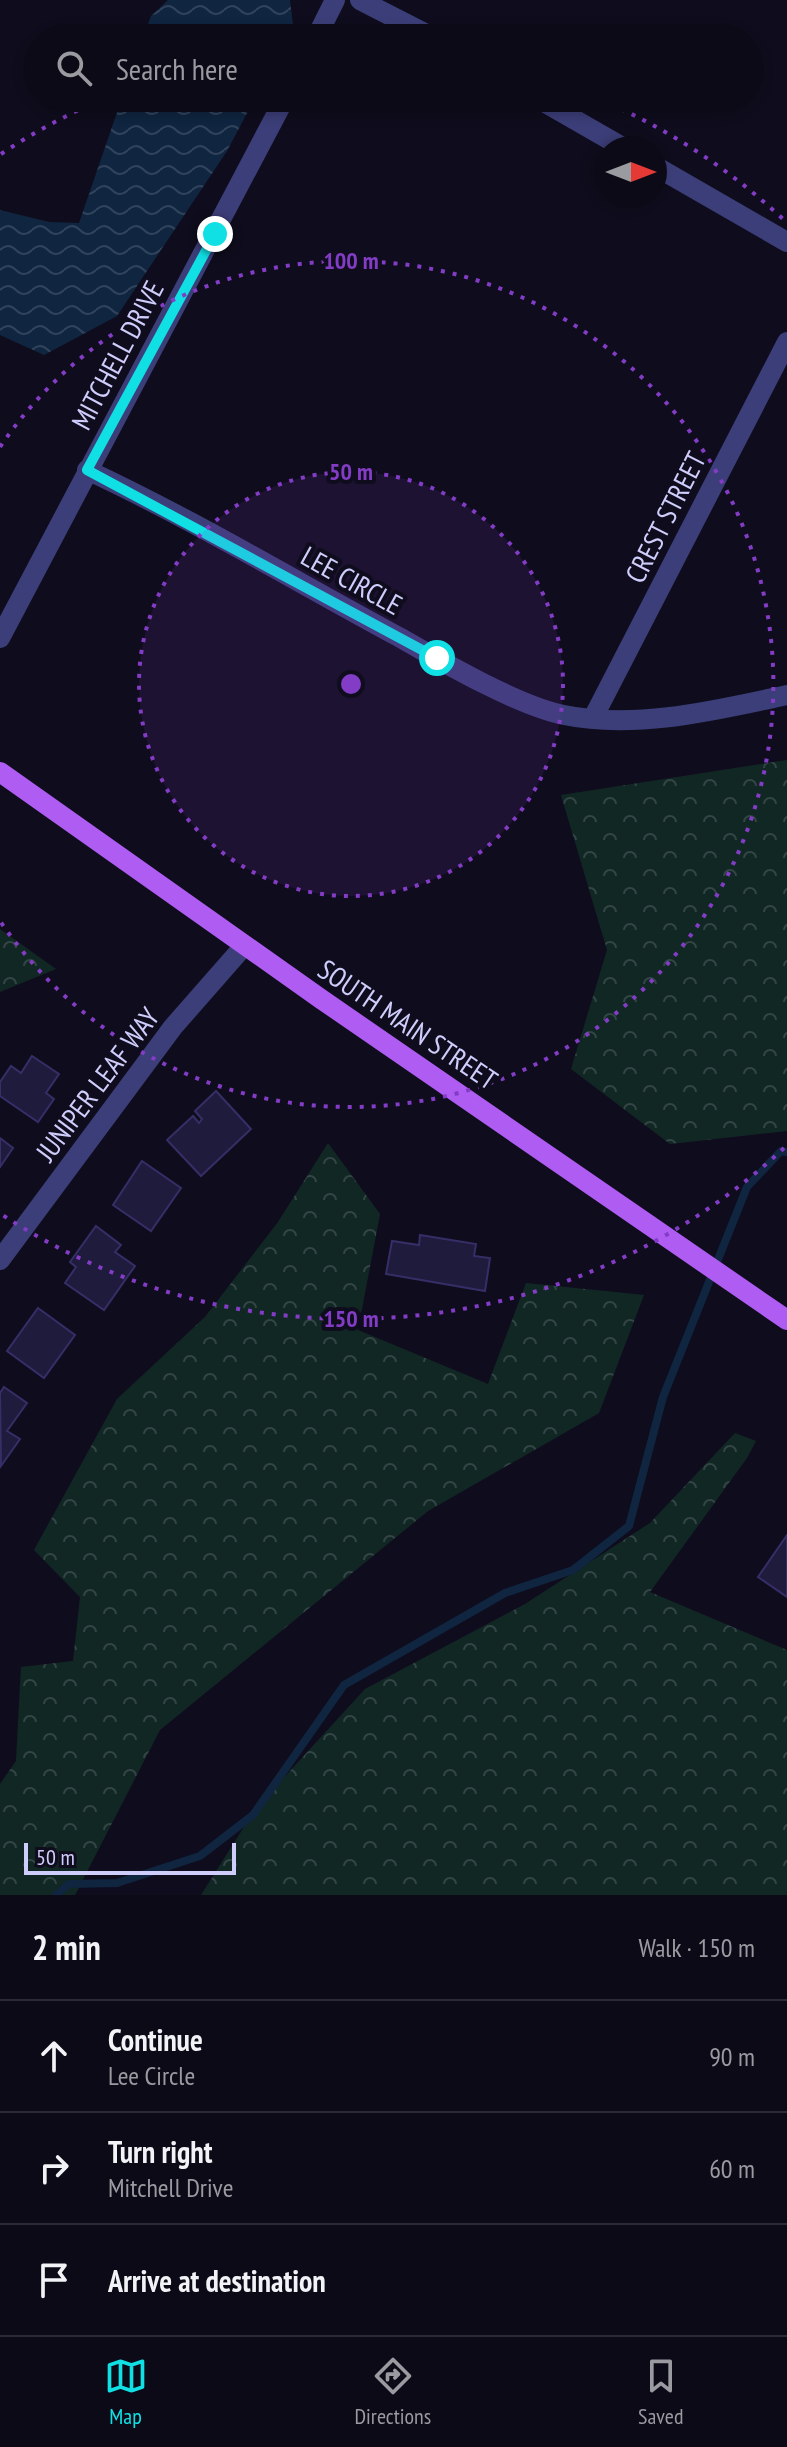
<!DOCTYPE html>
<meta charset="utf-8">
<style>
:root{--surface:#0b0a16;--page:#14131f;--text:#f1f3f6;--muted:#9a9aa1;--line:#2b2b35;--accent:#10e0e4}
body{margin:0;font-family:"PT Sans Narrow",sans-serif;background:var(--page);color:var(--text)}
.compass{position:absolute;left:595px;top:136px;width:72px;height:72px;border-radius:50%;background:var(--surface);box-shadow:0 4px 12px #0003;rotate:90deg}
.scale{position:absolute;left:24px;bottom:20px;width:212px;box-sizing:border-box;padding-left:8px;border:4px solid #cfcdfb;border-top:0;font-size:22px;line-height:28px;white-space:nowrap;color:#cfcdfb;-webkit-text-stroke:6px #0f0d1d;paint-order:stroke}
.stop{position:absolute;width:24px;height:24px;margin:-18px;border:6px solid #10e0e4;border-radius:50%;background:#fff}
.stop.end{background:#10e0e4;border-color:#fff;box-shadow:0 2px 8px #0008}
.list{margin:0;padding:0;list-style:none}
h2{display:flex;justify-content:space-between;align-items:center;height:104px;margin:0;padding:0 32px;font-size:34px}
h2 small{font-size:26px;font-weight:400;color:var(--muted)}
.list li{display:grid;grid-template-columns:52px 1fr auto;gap:24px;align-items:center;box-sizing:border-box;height:112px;padding:0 32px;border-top:2px solid var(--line)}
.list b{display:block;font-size:30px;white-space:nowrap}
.list p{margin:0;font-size:26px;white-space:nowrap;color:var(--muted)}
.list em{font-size:26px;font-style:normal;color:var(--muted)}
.icon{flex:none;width:44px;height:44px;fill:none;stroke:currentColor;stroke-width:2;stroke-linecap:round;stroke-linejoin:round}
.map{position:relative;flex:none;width:787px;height:1895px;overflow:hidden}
.search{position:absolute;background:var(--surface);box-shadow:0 4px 12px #0003;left:24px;right:24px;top:24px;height:88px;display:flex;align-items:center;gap:20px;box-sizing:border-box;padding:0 28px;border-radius:44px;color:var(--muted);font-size:30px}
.sheet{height:440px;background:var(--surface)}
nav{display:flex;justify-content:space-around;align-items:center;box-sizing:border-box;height:112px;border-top:2px solid var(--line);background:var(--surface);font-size:22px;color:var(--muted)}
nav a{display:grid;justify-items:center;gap:4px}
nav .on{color:var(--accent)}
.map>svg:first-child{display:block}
.forest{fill:url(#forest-crowns)}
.water{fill:url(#water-waves)}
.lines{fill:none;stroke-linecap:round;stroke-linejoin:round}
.stream{stroke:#0f2540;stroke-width:8}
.building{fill:#1f1b3d;stroke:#352e67;stroke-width:2}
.minor{stroke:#3c3e79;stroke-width:20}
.major{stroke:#af5cf3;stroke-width:20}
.route{stroke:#10e0e4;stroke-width:10}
.ring{fill:none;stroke:#833cc5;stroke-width:4;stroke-dasharray:4 8}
.labels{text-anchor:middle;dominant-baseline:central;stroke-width:8;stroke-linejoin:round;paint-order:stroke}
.street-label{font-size:28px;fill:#cfcdfb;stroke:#0f0d1d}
.centre{fill:#833cc5;stroke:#0f0d1d;stroke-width:4}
.ring-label{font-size:24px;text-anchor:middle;font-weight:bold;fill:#833cc5;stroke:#0f0d1d;stroke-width:8;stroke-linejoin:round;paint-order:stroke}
</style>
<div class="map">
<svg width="787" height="1895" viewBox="0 0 787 1895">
<defs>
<pattern id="forest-crowns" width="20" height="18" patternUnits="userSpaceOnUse" patternTransform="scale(2)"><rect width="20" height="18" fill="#112724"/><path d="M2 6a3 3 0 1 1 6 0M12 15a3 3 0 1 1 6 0" fill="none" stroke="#334545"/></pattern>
<pattern id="water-waves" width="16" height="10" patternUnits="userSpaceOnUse" patternTransform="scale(2)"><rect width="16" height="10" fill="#0f2540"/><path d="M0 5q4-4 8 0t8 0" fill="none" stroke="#31435c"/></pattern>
</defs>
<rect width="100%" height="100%" fill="#0f0d1d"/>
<g class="forest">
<polygon points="787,760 787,1131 670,1144 571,1069 607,950 561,795"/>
<polygon points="0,929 56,969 0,992"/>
<polygon points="328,1143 380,1214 358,1330 488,1384 526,1283 644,1295 599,1413 428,1511 160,1730 75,1895 0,1895 0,1784 16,1761 21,1667 73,1661 80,1597 34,1550 117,1399 205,1317 278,1222"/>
<polygon points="735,1433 756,1441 747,1458 650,1592 787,1650 787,1895 201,1895 256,1808 365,1689 525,1604 650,1523"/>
</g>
<g class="water">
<polygon points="168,0 290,0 293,25 286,38 143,38 151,16"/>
<polygon points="122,98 255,98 227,151 117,316 44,355 0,335 0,210 49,222 79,223"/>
</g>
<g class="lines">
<polyline class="stream" points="56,1895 69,1884 117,1883 200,1856 253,1815 344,1685 505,1593 573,1570 629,1526 663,1397 747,1187 781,1151 787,1152"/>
</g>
<g class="building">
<polygon points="32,1056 59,1074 46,1093 54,1099 38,1122 0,1096 0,1082 11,1066 21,1073"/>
<polygon points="216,1091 251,1129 201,1176 167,1140 193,1116 199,1123 202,1119 195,1111"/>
<polygon points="0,1138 13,1148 0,1167"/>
<polygon points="142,1161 181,1188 151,1231 113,1205"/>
<polygon points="96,1226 121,1245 115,1252 135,1266 104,1310 65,1283 76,1267 70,1262"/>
<polygon points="420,1235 476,1244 474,1256 490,1258 485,1291 386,1274 392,1241 419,1245"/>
<polygon points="38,1308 75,1335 44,1378 7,1351"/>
<polygon points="4,1387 27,1403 7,1431 20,1439 1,1466 0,1393"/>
<polygon points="787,1535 787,1597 758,1577"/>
</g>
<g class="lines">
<g class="minor">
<polyline points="360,0 434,38"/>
<polyline points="316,38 335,0"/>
<polyline points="537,98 624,148"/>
<polyline points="655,166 787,242"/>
<path d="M 87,470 C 194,520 295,581 399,637 C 441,661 518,706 564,715 C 636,730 717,710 787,695"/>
<polyline points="0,638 285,98"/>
<polyline points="593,718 787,342"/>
<polyline points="0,1260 173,1027 244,946"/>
</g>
<polyline class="major" points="0,772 321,999 787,1320"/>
</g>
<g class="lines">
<polyline class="route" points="215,234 87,470 437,658"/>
</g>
<circle cx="351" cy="684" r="212" fill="#833cc5" fill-opacity=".12"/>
<g class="ring">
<circle cx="351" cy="684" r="212"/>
<path d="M0 447A423 423 0 1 1 0 921"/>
<path d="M784 1148A635 635 0 0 1 1 1214M1 154A635 635 0 0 1 103 99M599 99A635 635 0 0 1 784 220"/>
</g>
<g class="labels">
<g class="street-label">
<text transform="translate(117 355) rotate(-62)">MITCHELL DRIVE</text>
<text transform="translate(665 517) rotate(-63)">CREST STREET</text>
<text transform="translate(352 580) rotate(29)">LEE CIRCLE</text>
<text transform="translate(408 1024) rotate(34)">SOUTH MAIN STREET</text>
<text transform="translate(97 1084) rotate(-53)">JUNIPER LEAF WAY</text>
</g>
</g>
<circle cx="351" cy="684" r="12" class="centre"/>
<g class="ring-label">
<text x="351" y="269">100 m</text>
<text x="351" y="480">50 m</text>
<text x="351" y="1327">150 m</text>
</g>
</svg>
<svg class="compass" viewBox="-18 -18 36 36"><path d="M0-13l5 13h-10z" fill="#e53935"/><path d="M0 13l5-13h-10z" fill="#9a9aa1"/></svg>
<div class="scale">50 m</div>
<div class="stop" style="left:437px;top:658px"></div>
<div class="stop end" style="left:215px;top:234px"></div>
<div class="search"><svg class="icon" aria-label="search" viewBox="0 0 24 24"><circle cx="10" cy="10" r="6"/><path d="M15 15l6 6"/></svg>Search here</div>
</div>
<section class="sheet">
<h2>2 min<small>Walk · 150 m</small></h2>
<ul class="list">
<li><svg class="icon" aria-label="ahead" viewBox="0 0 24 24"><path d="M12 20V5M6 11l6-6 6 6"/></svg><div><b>Continue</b><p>Lee Circle</p></div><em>90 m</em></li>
<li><svg class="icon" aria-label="right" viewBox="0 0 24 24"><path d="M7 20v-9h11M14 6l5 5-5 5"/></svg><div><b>Turn right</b><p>Mitchell Drive</p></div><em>60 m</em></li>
<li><svg class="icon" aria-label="arrive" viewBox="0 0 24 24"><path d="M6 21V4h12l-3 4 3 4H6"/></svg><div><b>Arrive at destination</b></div></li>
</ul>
</section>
<nav>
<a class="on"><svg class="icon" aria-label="map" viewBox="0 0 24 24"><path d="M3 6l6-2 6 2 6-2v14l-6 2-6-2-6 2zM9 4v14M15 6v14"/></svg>Map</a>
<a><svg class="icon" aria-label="directions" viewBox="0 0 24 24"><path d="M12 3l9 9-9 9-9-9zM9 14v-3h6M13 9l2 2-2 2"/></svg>Directions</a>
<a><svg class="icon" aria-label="saved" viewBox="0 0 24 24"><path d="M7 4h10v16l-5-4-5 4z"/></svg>Saved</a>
</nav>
